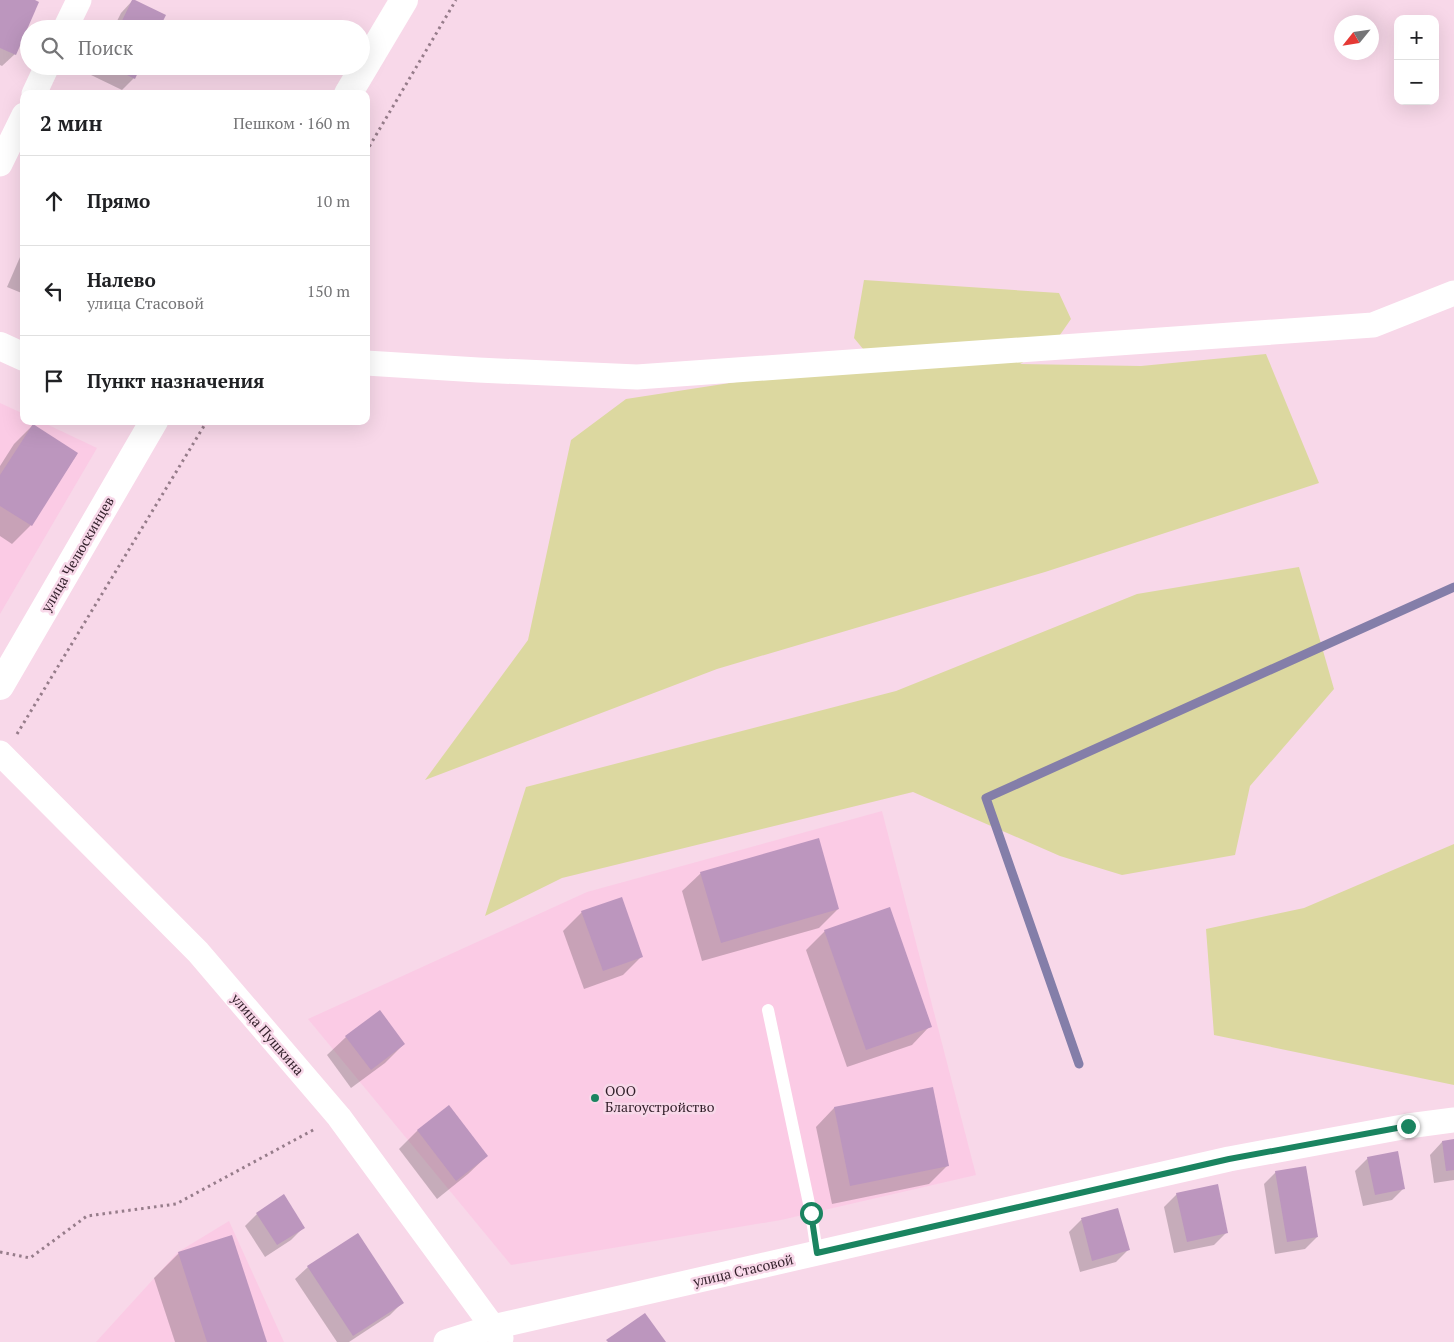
<!DOCTYPE html>
<html lang="ru">
<meta charset="utf-8">
<style>
:root{--surface:#fff;--page:#f6f6f6;--text:#202124;--muted:#757577;--line:#e0e0e0}
body{margin:0;font-family:"PT Serif",serif;background:var(--page);color:var(--text)}
.controls{position:absolute;right:15px;top:15px;display:grid;overflow:hidden;border-radius:10px;box-shadow:0 5px 20px #0002}
.controls button{width:45px;height:45px;display:grid;place-items:center;padding:0;border:0;border-bottom:1px solid var(--line);background:var(--surface);color:var(--text);font:25px sans-serif}
.compass{position:absolute;left:1334px;top:15px;width:45px;height:45px;border-radius:50%;background:var(--surface);box-shadow:0 5px 20px #0002;rotate:240deg}
.stop{position:absolute;width:15px;height:15px;margin:-11px;border:4px solid #1a8460;border-radius:50%;background:#fff}
.stop.end{background:#1a8460;border-color:#fff;box-shadow:0 1px 5px #0008}
.list{margin:0;padding:0;list-style:none}
h2{display:flex;justify-content:space-between;align-items:center;height:65px;margin:0;padding:0 20px;font-size:21px}
h2 small{font-size:16px;font-weight:400;color:var(--muted)}
.list li{display:grid;grid-template-columns:32px 1fr auto;gap:15px;align-items:center;box-sizing:border-box;height:90px;padding:0 20px;border-top:1px solid var(--line)}
.list b{display:block;font-size:19px;white-space:nowrap}
.list p{margin:0;font-size:16px;white-space:nowrap;color:var(--muted)}
.list em{font-size:16px;font-style:normal;color:var(--muted)}
.icon{flex:none;width:28px;height:28px;fill:none;stroke:currentColor;stroke-width:2;stroke-linecap:round;stroke-linejoin:round}
.map{position:relative;flex:none;width:1454px;height:1342px;overflow:hidden}
.search{position:absolute;background:var(--surface);box-shadow:0 5px 20px #0002;left:20px;top:20px;width:350px;height:55px;display:flex;align-items:center;gap:12px;box-sizing:border-box;padding:0 18px;border-radius:28px;color:var(--muted);font-size:19px}
.panel{position:absolute;background:var(--surface);box-shadow:0 5px 20px #0002;left:20px;top:90px;width:350px;height:335px;border-radius:10px}
.map>svg:first-child{display:block}
.built{fill:#fbcbe5}
.green{fill:#dcd8a0}
.shadow{fill:#0003}
.lines{fill:none;stroke-linecap:round;stroke-linejoin:round}
.stream{stroke:#847ea9;stroke-width:9}
.building{fill:#bc96be}
.path{stroke:#967c8a;stroke-width:3;stroke-dasharray:2.5 4;stroke-linecap:butt}
.service{stroke:#fff;stroke-width:12}
.minor{stroke:#fff;stroke-width:25}
.tertiary{stroke:#fff;stroke-width:28}
.primary{stroke:#fff;stroke-width:28}
.route{stroke:#1a8460;stroke-width:6}
.poi-dot{fill:#1a8460;stroke:#f8d8e9;stroke-width:2}
.labels{text-anchor:middle;dominant-baseline:central;stroke-width:5;stroke-linejoin:round;paint-order:stroke}
.street-label{font-size:14px;fill:#311e29;stroke:#f8d8e9}
.poi-label{font-size:14px;fill:#311e29;stroke:#f8d8e9;text-anchor:start}
</style>
<div class="map">
<svg width="1454" height="1342" viewBox="0 0 1454 1342">
<rect width="100%" height="100%" fill="#f8d8e9"/>
<g class="built">
<polygon points="0,403 24,414 24,421 40,421 97,448 0,614"/>
<polygon points="882,811 976,1175 781,1220 511,1265 308,1019 587,892"/>
<polygon points="229,1221 284,1342 96,1342 178,1252"/>
</g>
<g class="green">
<polygon points="864,280 1059,293 1071,319 1053,345 1020,364 1141,366 1266,354 1319,483 1045,572 717,669 425,780 528,640 571,440 626,399 873,361 854,338"/>
<polygon points="1299,567 1334,689 1250,786 1235,855 1122,875 1060,856 913,792 562,878 485,916 526,787 896,691 1137,594"/>
<polygon points="1454,844 1454,1085 1214,1035 1206,929 1304,908"/>
</g>
<g class="shadow">
<polygon points="0,0 32,0 15,54 2,66 0,65"/>
<polygon points="133,0 158,29 113,29 121,13"/>
<polygon points="95,66 140,66 134,78 122,90 91,75"/>
<polygon points="24,248 24,294 7,287"/>
<polygon points="33,425 77,454 31,525 12,544 0,536 0,466 14,444"/>
<polygon points="701,873 838,909 819,928 702,961 682,891"/>
<polygon points="582,912 642,956 623,975 584,989 563,931"/>
<polygon points="825,931 930,1026 912,1045 847,1067 806,950"/>
<polygon points="346,1037 404,1044 385,1063 351,1088 327,1055"/>
<polygon points="932,1088 947,1166 929,1184 832,1204 816,1127 834,1108"/>
<polygon points="449,1107 487,1156 468,1174 437,1199 399,1149 417,1131"/>
<polygon points="1454,1141 1454,1180 1434,1183 1430,1155 1442,1142"/>
<polygon points="1368,1158 1404,1188 1392,1200 1363,1206 1355,1171"/>
<polygon points="1276,1172 1317,1237 1305,1249 1275,1254 1264,1184"/>
<polygon points="1177,1194 1227,1232 1214,1245 1174,1253 1164,1207"/>
<polygon points="1117,1209 1128,1250 1116,1262 1080,1272 1069,1232 1081,1220"/>
<polygon points="257,1214 304,1227 291,1240 265,1257 245,1226"/>
<polygon points="358,1234 402,1303 390,1315 349,1342 337,1342 295,1279 308,1267"/>
<polygon points="179,1253 265,1342 175,1342 154,1278"/>
</g>
<g class="lines">
<polyline class="stream" points="1079,1064 986,798 1454,587"/>
</g>
<g class="building">
<polygon points="0,0 35,0 39,2 16,55 0,48"/>
<polygon points="132,0 135,0 166,15 159,29 118,29"/>
<polygon points="109,66 141,66 135,79"/>
<polygon points="33,424 78,453 32,526 0,506 0,475"/>
<polygon points="819,838 839,909 721,943 700,872"/>
<polygon points="622,897 643,957 603,971 581,911"/>
<polygon points="890,907 932,1027 866,1050 824,930"/>
<polygon points="380,1010 405,1044 371,1070 345,1036"/>
<polygon points="933,1087 949,1166 850,1186 834,1107"/>
<polygon points="449,1105 488,1156 456,1181 417,1130"/>
<polygon points="1454,1139 1454,1170 1446,1171 1442,1141"/>
<polygon points="1398,1151 1405,1189 1375,1195 1367,1157"/>
<polygon points="1306,1166 1318,1237 1287,1242 1275,1171"/>
<polygon points="1218,1184 1228,1233 1187,1242 1176,1193"/>
<polygon points="284,1194 305,1228 277,1245 256,1213"/>
<polygon points="1118,1208 1130,1250 1092,1261 1081,1218"/>
<polygon points="358,1233 404,1303 353,1336 307,1266"/>
<polygon points="232,1235 267,1342 207,1342 178,1252"/>
<polygon points="645,1313 666,1342 608,1342 606,1340"/>
</g>
<g class="lines">
<g class="path">
<polyline points="366,152 456,0"/>
<polyline points="17,734 207,421"/>
<polyline points="0,1252 30,1258 87,1216 176,1204 315,1129"/>
</g>
<polyline class="service" points="768,1010 811,1213 817,1253"/>
<g class="minor">
<polyline points="65,29 79,0"/>
<polyline points="34,94 47,66"/>
<polyline points="0,164 24,115"/>
<polyline points="366,363 478,370 637,377 1373,325 1454,293"/>
<polyline points="0,753 198,952 339,1117 501,1338"/>
<polyline points="446,1342 493,1327 1229,1159 1408,1126 1454,1120"/>
</g>
<polyline class="tertiary" points="0,346 24,357"/>
<g class="primary">
<polyline points="348,94 404,0"/>
<polyline points="0,686 154,421"/>
</g>
</g>
<g class="lines">
<polyline class="route" points="811,1213 817,1253 1229,1159 1408,1126"/>
</g>
<circle class="poi-dot" cx="595" cy="1098" r="5"/>
<g class="labels">
<g class="street-label">
<text transform="translate(77 554) rotate(-60)">улица Челюскинцев</text>
<text transform="translate(268 1034) rotate(49)">улица Пушкина</text>
<text transform="translate(743 1270) rotate(-13)">улица Стасовой</text>
</g>
<g class="poi-label">
<text x="605" y="1090">ООО<tspan x="605" dy="16">Благоустройство</tspan></text>
</g>
</g>
</svg>
<div class="controls">
<button>+</button>
<button>−</button>
</div>
<svg class="compass" viewBox="-18 -18 36 36"><path d="M0-13l5 13h-10z" fill="#e53935"/><path d="M0 13l5-13h-10z" fill="#757577"/></svg>
<div class="stop" style="left:811px;top:1213px"></div>
<div class="stop end" style="left:1408px;top:1126px"></div>
<div class="search"><svg class="icon" aria-label="search" viewBox="0 0 24 24"><circle cx="10" cy="10" r="6"/><path d="M15 15l6 6"/></svg>Поиск</div>
<section class="panel">
<h2>2 мин<small>Пешком · 160 m</small></h2>
<ul class="list">
<li><svg class="icon" aria-label="ahead" viewBox="0 0 24 24"><path d="M12 20V5M6 11l6-6 6 6"/></svg><div><b>Прямо</b></div><em>10 m</em></li>
<li><svg class="icon" aria-label="left" viewBox="0 0 24 24"><path d="M17 20v-9H6M10 6l-5 5 5 5"/></svg><div><b>Налево</b><p>улица Стасовой</p></div><em>150 m</em></li>
<li><svg class="icon" aria-label="arrive" viewBox="0 0 24 24"><path d="M6 21V4h12l-3 4 3 4H6"/></svg><div><b>Пункт назначения</b></div></li>
</ul>
</section>
</div>
